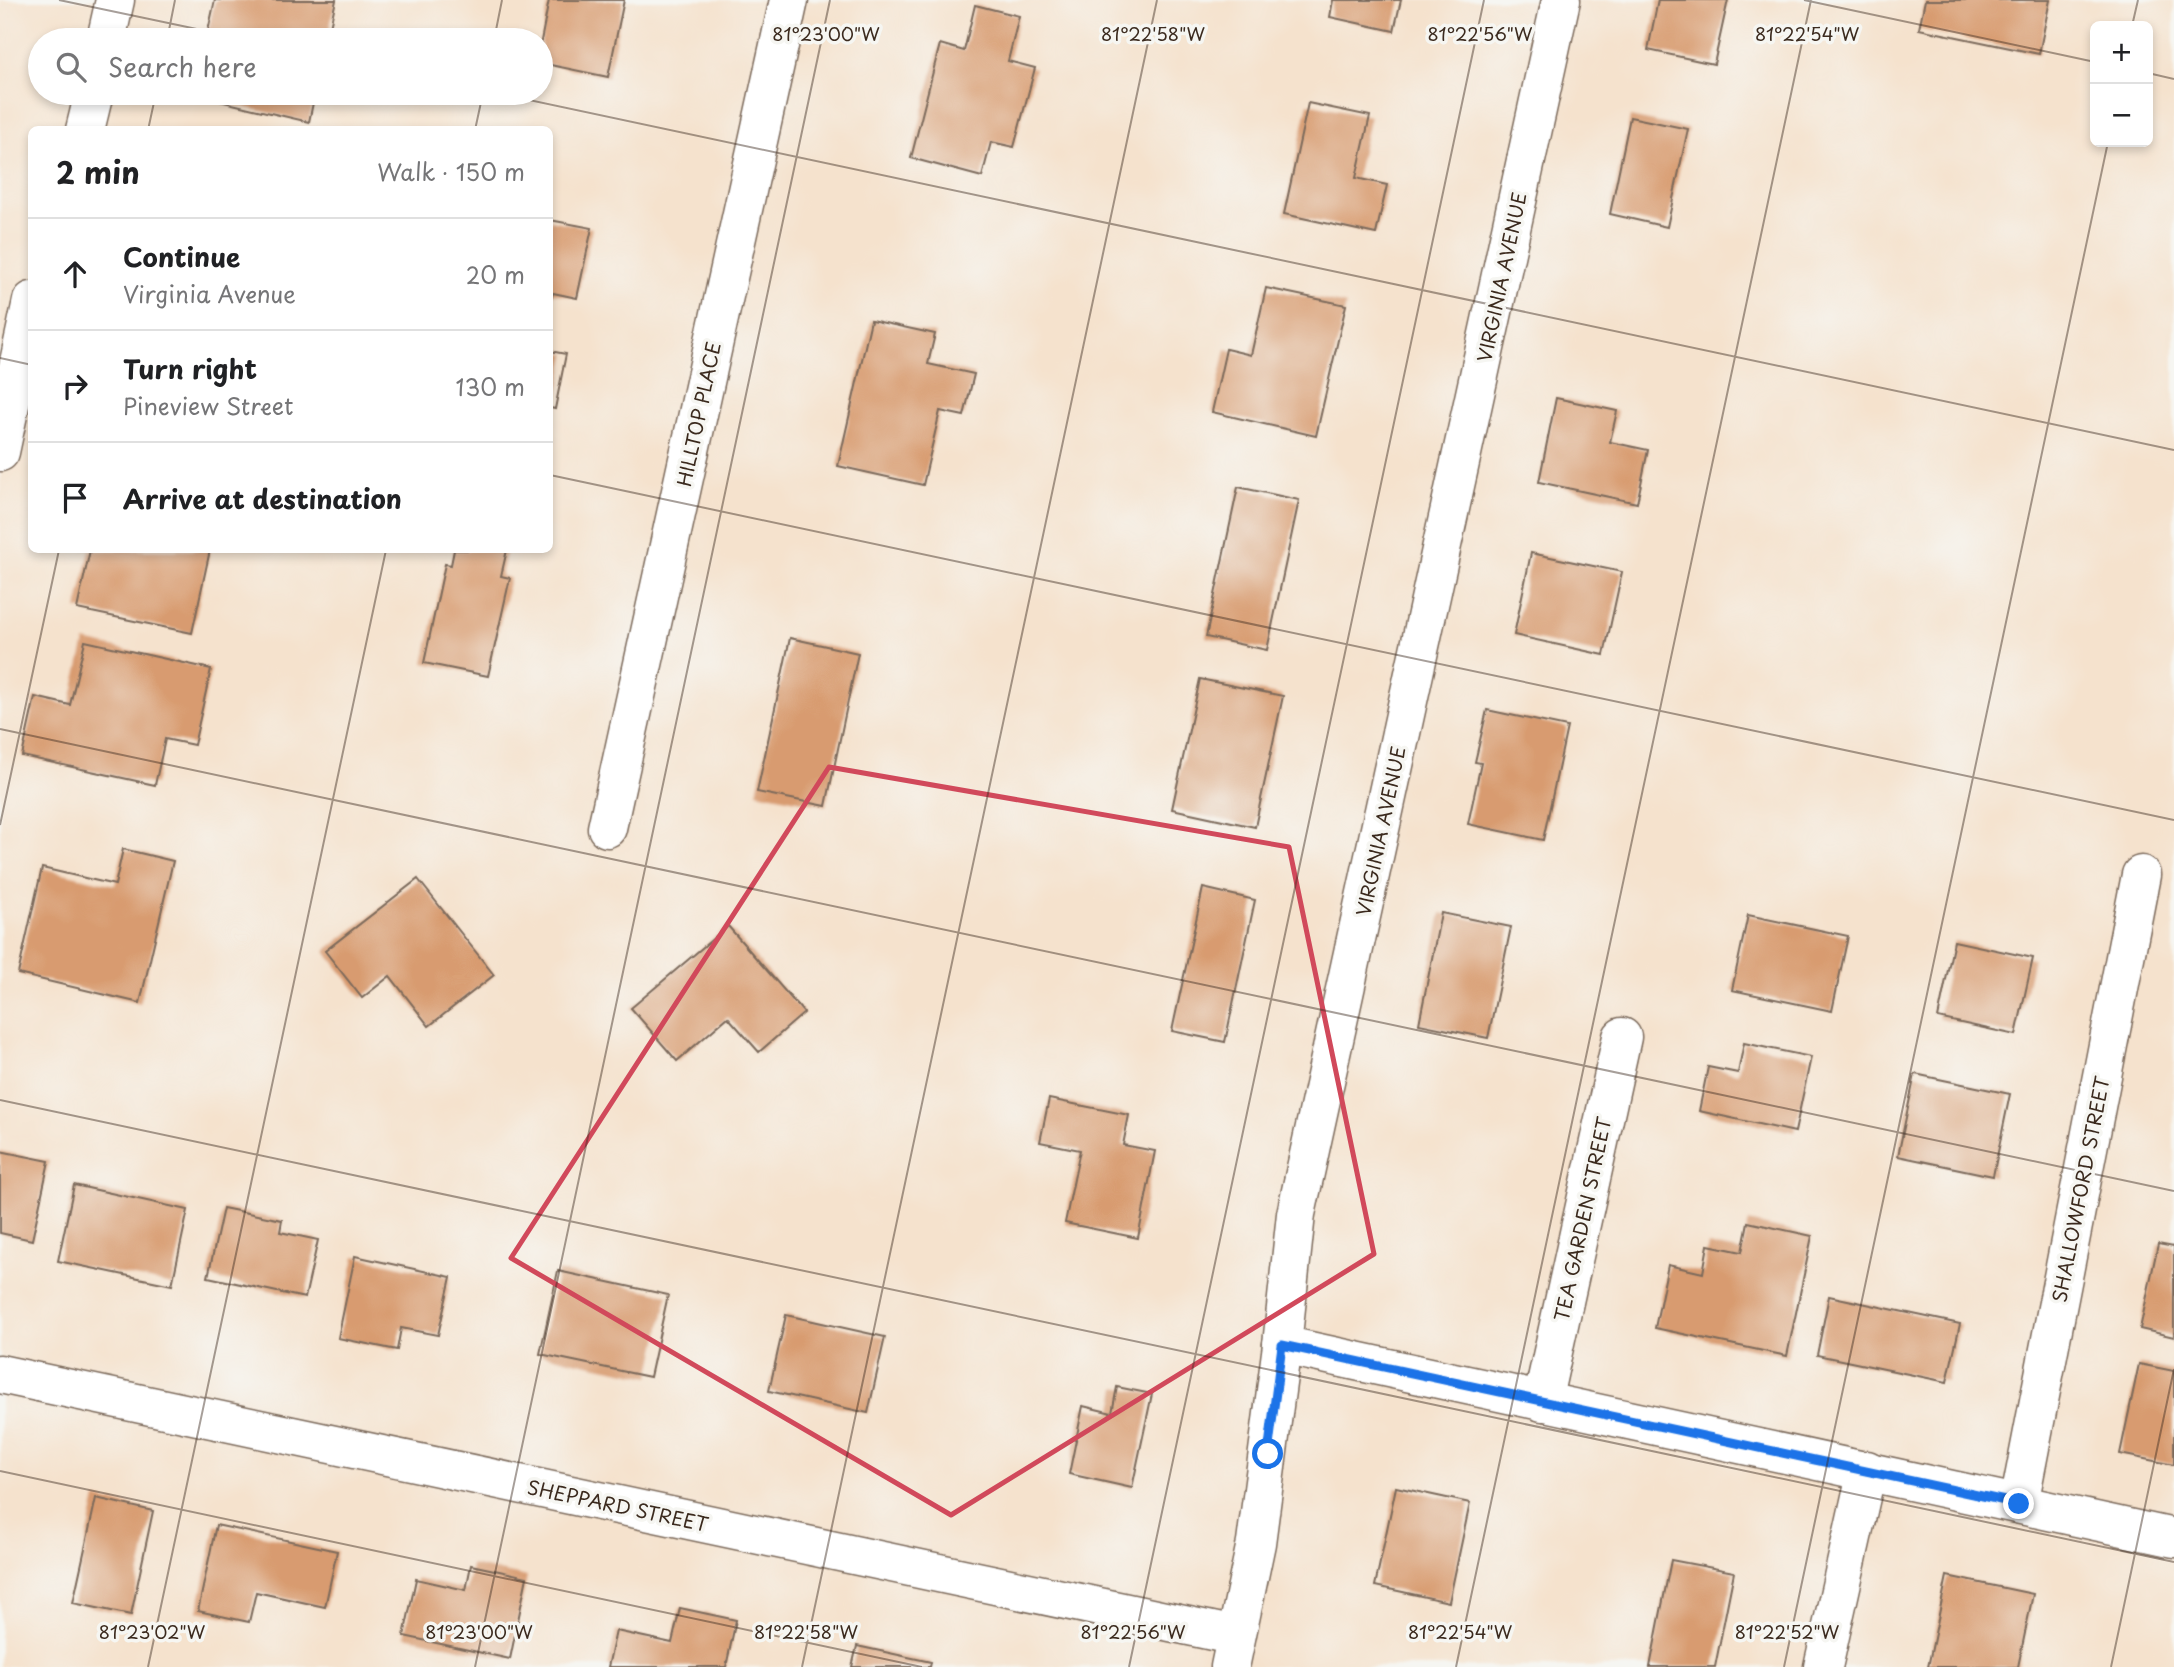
<!DOCTYPE html>
<meta charset="utf-8">
<style>
:root{--surface:#fff;--page:#f2f2f2;--text:#202124;--muted:#757577;--line:#e0e0e0}
body{margin:0;font-family:"Playpen Sans",sans-serif;background:var(--page);color:var(--text)}
.controls{position:absolute;right:21px;top:21px;display:grid;overflow:hidden;border-radius:10px;box-shadow:0 4px 10px #0003}
.controls button{width:63px;height:63px;display:grid;place-items:center;padding:0;border:0;border-bottom:2px solid var(--line);background:var(--surface);color:var(--text);font:35px sans-serif}
.stop{position:absolute;width:21px;height:21px;margin:-16px;border:5px solid #1a73e8;border-radius:50%;background:#fff}
.stop.end{background:#1a73e8;border-color:#fff;box-shadow:0 2px 7px #0008}
.list{margin:0;padding:0;list-style:none}
h2{display:flex;justify-content:space-between;align-items:center;height:91px;margin:0;padding:0 28px;font-size:30px}
h2 small{font-size:23px;font-weight:400;color:var(--muted)}
.list li{display:grid;grid-template-columns:46px 1fr auto;gap:21px;align-items:center;box-sizing:border-box;height:112px;padding:0 28px;border-top:2px solid var(--line)}
.list b{display:block;font-size:26px;white-space:nowrap}
.list p{margin:0;font-size:23px;white-space:nowrap;color:var(--muted)}
.list em{font-size:23px;font-style:normal;color:var(--muted)}
.icon{flex:none;width:38px;height:38px;fill:none;stroke:currentColor;stroke-width:2;stroke-linecap:round;stroke-linejoin:round}
.map{position:relative;flex:none;width:2174px;height:1667px;overflow:hidden}
.search{position:absolute;background:var(--surface);box-shadow:0 4px 10px #0003;left:28px;top:28px;width:525px;height:77px;display:flex;align-items:center;gap:18px;box-sizing:border-box;padding:0 24px;border-radius:38px;color:var(--muted);font-size:26px}
.panel{position:absolute;background:var(--surface);box-shadow:0 4px 10px #0003;left:28px;top:126px;width:525px;height:427px;border-radius:10px}
.map>svg:first-child{display:block}
.building{fill:#d89b70}
.lines{fill:none;stroke-linecap:round;stroke-linejoin:round}
.minor-casing{stroke:#7c6a5b;stroke-width:41}
.minor{stroke:#fff;stroke-width:38}
.route{stroke:#1a73e8;stroke-width:9}
.marked{fill:none;stroke:#d1495b;stroke-width:5;stroke-linejoin:round}
.ticks{fill:none;stroke:#3b2a1e;stroke-width:2;stroke-opacity:0.45}
.labels{text-anchor:middle;dominant-baseline:central;stroke-width:7;stroke-linejoin:round;paint-order:stroke}
.street-label{font-size:19px;fill:#3b2a1e;stroke:#f6f6f2}
.ticks-label{font-size:18px;text-anchor:middle;fill:#3b2a1e;stroke:#f6f6f2;stroke-width:7;stroke-linejoin:round;paint-order:stroke}
</style>
<div class="map">
<svg width="2174" height="1667" viewBox="0 0 2174 1667">
<rect width="100%" height="100%" fill="#f6f6f2"/>
<filter id="ink" filterUnits="userSpaceOnUse"><feTurbulence type="fractalNoise" baseFrequency=".0143" numOctaves="2"/><feDisplacementMap in="SourceGraphic" scale="14" xChannelSelector="R" yChannelSelector="G"/><feConvolveMatrix kernelMatrix="1 2 1 2 8 2 1 2 1" color-interpolation-filters="sRGB"/></filter>
<filter id="wash" filterUnits="userSpaceOnUse"><feTurbulence type="fractalNoise" baseFrequency=".00686" numOctaves="4" result="noise"/><feDisplacementMap in="SourceGraphic" scale="28" xChannelSelector="R" yChannelSelector="G"/><feGaussianBlur stdDeviation="1.57" result="paint"/><feColorMatrix in="noise" values="0 0 0 0 0 0 0 0 0 0 0 0 0 0 0 0 0 1.4 0 .05"/><feComposite in="paint" operator="in"/></filter>
<g filter="url(#wash)">
<rect width="100%" height="100%" fill="#f5e2cd"/>
<g id="blocks">
<g class="building">
<polygon points="215,0 336,0 327,40 206,40"/>
<polygon points="549,0 624,0 608,77 541,63 541,41"/>
<polygon points="1333,0 1401,0 1394,31 1330,17"/>
<polygon points="1658,0 1728,0 1714,64 1648,50"/>
<polygon points="1925,0 2050,0 2039,54 1919,29"/>
<polygon points="975,5 1019,16 1008,61 1035,68 1014,147 991,142 982,177 911,158 940,44 964,51"/>
<polygon points="194,93 315,93 309,122 194,95"/>
<polygon points="1308,103 1370,116 1356,178 1387,185 1376,234 1284,214"/>
<polygon points="1630,117 1688,129 1667,227 1610,214"/>
<polygon points="550,220 592,228 577,298 553,293 550,302"/>
<polygon points="1266,288 1346,305 1316,436 1212,412 1226,349 1251,355"/>
<polygon points="871,320 935,334 928,364 974,374 964,416 940,411 923,485 838,466"/>
<polygon points="550,351 566,354 555,409 550,408"/>
<polygon points="1556,398 1617,411 1610,442 1648,450 1637,503 1539,482"/>
<polygon points="1238,487 1299,500 1267,650 1206,637"/>
<polygon points="90,550 210,550 192,633 77,609"/>
<polygon points="454,550 507,550 501,576 510,578 488,676 424,663 445,564 451,565"/>
<polygon points="1531,553 1622,572 1604,655 1514,635"/>
<polygon points="790,638 858,653 826,806 757,792"/>
<polygon points="85,641 211,669 194,745 165,739 155,785 22,756 35,697 70,705"/>
<polygon points="1200,679 1283,696 1255,827 1172,809"/>
<polygon points="1487,710 1567,727 1543,840 1468,824 1481,763 1475,762"/>
<polygon points="123,849 173,861 140,1003 18,974 42,868 115,885"/>
<polygon points="418,879 494,975 429,1026 390,976 362,998 325,951"/>
<polygon points="1203,888 1255,900 1225,1042 1172,1031"/>
<polygon points="1441,913 1511,927 1488,1038 1419,1024"/>
<polygon points="1748,915 1848,936 1832,1011 1732,990"/>
<polygon points="728,926 804,1013 759,1052 728,1017 677,1061 631,1008"/>
<polygon points="1954,941 2033,958 2016,1035 1938,1018"/>
<polygon points="1744,1043 1811,1057 1795,1132 1699,1111 1708,1067 1738,1073"/>
<polygon points="1915,1074 2010,1094 1993,1176 1898,1156"/>
<polygon points="1049,1099 1129,1115 1123,1145 1155,1151 1138,1238 1065,1223 1080,1150 1040,1142"/>
<polygon points="0,1151 49,1161 32,1240 0,1233"/>
<polygon points="74,1185 188,1210 172,1285 58,1261"/>
<polygon points="223,1208 282,1220 280,1232 318,1240 305,1298 208,1277"/>
<polygon points="1748,1222 1812,1236 1787,1356 1655,1328 1668,1265 1703,1273 1708,1245 1742,1252"/>
<polygon points="2158,1244 2174,1247 2174,1337 2140,1329"/>
<polygon points="355,1256 451,1277 438,1335 401,1328 397,1350 338,1338"/>
<polygon points="558,1271 668,1295 650,1377 540,1354"/>
<polygon points="1829,1296 1960,1324 1947,1382 1817,1355"/>
<polygon points="786,1315 885,1337 868,1413 769,1391"/>
<polygon points="2139,1364 2174,1371 2174,1465 2120,1454"/>
<polygon points="1117,1387 1152,1394 1132,1488 1069,1474 1083,1406 1112,1413"/>
<polygon points="1396,1487 1470,1503 1449,1602 1375,1586"/>
<polygon points="96,1498 153,1511 131,1615 73,1603"/>
<polygon points="216,1525 337,1551 325,1607 256,1592 249,1622 198,1611"/>
<polygon points="1671,1560 1734,1572 1715,1667 1650,1667"/>
<polygon points="471,1565 527,1577 510,1659 404,1636 416,1579 466,1590"/>
<polygon points="1947,1576 2033,1594 2018,1667 1928,1667"/>
<polygon points="680,1608 736,1620 726,1667 608,1667 616,1631 672,1643"/>
<polygon points="857,1646 931,1662 930,1667 852,1667"/>
</g>
</g>
</g>
<g filter="url(#ink)">
<use href="#blocks" fill-opacity="0" stroke="#7c6a5b" stroke-width="2"/>
<g class="lines">
<g class="minor-casing">
<g id="minor">
<polyline points="106,40 115,0"/>
<polyline points="85,130 94,93"/>
<polyline points="0,452 32,301"/>
<polyline points="607,828 789,0"/>
<polyline points="1282,1345 2174,1538"/>
<polyline points="0,1374 1236,1636"/>
<polyline points="1542,1402 1622,1037"/>
<polyline points="2019,1504 2141,875"/>
<polyline points="1230,1667 1256,1543 1282,1345 1296,1214 1561,0"/>
<polyline points="1823,1667 1867,1470"/>
</g>
</g>
<use href="#minor" class="minor"/>
</g>
</g>
<g class="lines" filter="url(#ink)">
<polyline class="route" points="1268,1454 1282,1345 2019,1504"/>
</g>
<path class="marked" d="M 829,767 L 1289,847 L 1374,1254 L 951,1515 L 511,1258 Z"/>
<path class="ticks" d="M 59,0 L 249,40M 1804,0 L 2095,62M 2132,26 L 2138,0M 167,40 L 175,0M 494,40 L 502,0M 2148,73 L 2174,79M 496,93 L 2174,450M 148,130 L 156,93M 475,130 L 483,93M 0,358 L 32,365M 550,475 L 2174,820M 0,729 L 2174,1191M 0,825 L 59,550M 0,1100 L 2174,1562M 0,1471 L 922,1667M 148,1667 L 386,550M 475,1667 L 830,0M 802,1667 L 1157,0M 1129,1667 L 1484,0M 1456,1667 L 1811,0M 1784,1667 L 2108,142M 2111,1667 L 2174,1369"/>
<g class="labels">
<g class="street-label">
<text transform="translate(1501 277) rotate(-78)">VIRGINIA AVENUE</text>
<text transform="translate(698 414) rotate(-78)">HILLTOP PLACE</text>
<text transform="translate(1380 831) rotate(-78)">VIRGINIA AVENUE</text>
<text transform="translate(2080 1189) rotate(-79)">SHALLOWFORD STREET</text>
<text transform="translate(1582 1219) rotate(-78)">TEA GARDEN STREET</text>
<text transform="translate(618 1505) rotate(12)">SHEPPARD STREET</text>
</g>
</g>
<g class="ticks-label">
<text x="826" y="41">81°23'00"W</text>
<text x="1153" y="41">81°22'58"W</text>
<text x="1480" y="41">81°22'56"W</text>
<text x="1807" y="41">81°22'54"W</text>
<text x="152" y="1639">81°23'02"W</text>
<text x="479" y="1639">81°23'00"W</text>
<text x="806" y="1639">81°22'58"W</text>
<text x="1133" y="1639">81°22'56"W</text>
<text x="1460" y="1639">81°22'54"W</text>
<text x="1787" y="1639">81°22'52"W</text>
</g>
</svg>
<div class="controls">
<button>+</button>
<button>−</button>
</div>
<div class="stop" style="left:1268px;top:1454px"></div>
<div class="stop end" style="left:2019px;top:1504px"></div>
<div class="search"><svg class="icon" aria-label="search" viewBox="0 0 24 24"><circle cx="10" cy="10" r="6"/><path d="M15 15l6 6"/></svg>Search here</div>
<section class="panel">
<h2>2 min<small>Walk · 150 m</small></h2>
<ul class="list">
<li><svg class="icon" aria-label="ahead" viewBox="0 0 24 24"><path d="M12 20V5M6 11l6-6 6 6"/></svg><div><b>Continue</b><p>Virginia Avenue</p></div><em>20 m</em></li>
<li><svg class="icon" aria-label="right" viewBox="0 0 24 24"><path d="M7 20v-9h11M14 6l5 5-5 5"/></svg><div><b>Turn right</b><p>Pineview Street</p></div><em>130 m</em></li>
<li><svg class="icon" aria-label="arrive" viewBox="0 0 24 24"><path d="M6 21V4h12l-3 4 3 4H6"/></svg><div><b>Arrive at destination</b></div></li>
</ul>
</section>
</div>
